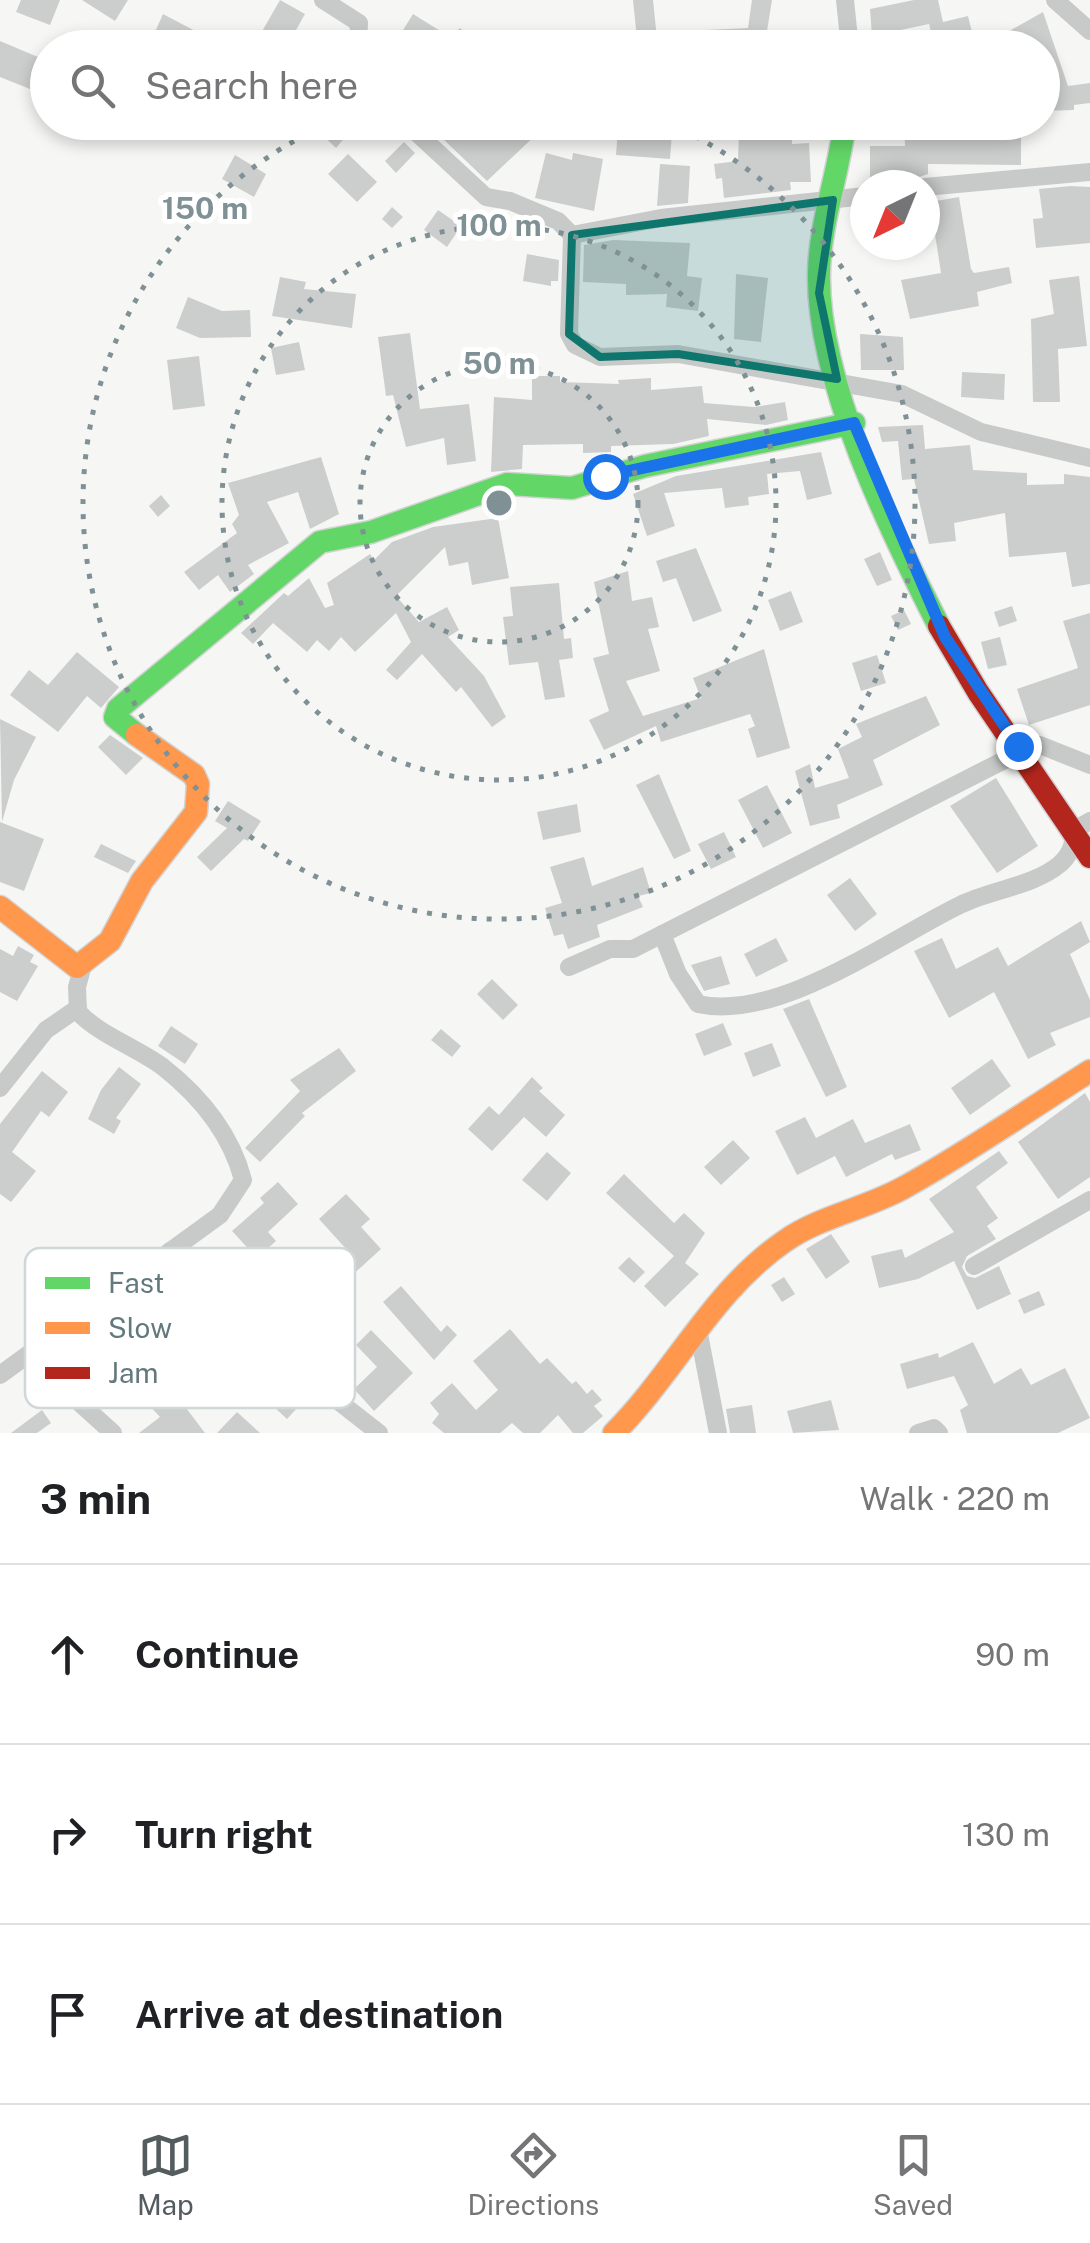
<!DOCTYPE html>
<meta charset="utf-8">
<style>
:root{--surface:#fff;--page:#f6f6f6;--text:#202124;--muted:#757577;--line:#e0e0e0;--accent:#555c5f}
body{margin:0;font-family:"Public Sans",sans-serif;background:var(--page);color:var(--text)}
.compass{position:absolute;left:850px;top:170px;width:90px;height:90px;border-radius:50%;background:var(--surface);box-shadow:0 5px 15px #0003;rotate:223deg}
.stop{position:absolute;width:30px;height:30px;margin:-22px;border:8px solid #1a73e8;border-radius:50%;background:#fff}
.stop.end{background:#1a73e8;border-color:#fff;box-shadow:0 2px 10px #0008}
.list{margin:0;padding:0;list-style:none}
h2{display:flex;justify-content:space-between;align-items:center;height:130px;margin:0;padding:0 40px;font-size:42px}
h2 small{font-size:32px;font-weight:400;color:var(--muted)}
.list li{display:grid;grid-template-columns:65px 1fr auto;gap:30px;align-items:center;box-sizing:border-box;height:180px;padding:0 40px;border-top:2px solid var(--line)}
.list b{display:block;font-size:38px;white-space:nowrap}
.list em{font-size:32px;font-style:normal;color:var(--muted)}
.icon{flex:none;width:55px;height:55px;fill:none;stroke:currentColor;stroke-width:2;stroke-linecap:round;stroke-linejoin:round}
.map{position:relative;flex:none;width:1090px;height:1433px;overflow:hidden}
.search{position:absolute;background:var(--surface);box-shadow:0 5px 15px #0003;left:30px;right:30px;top:30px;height:110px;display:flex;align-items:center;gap:25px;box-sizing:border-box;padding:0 35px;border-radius:55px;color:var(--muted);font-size:38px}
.sheet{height:670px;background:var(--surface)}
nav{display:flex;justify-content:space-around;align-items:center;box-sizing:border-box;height:140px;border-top:2px solid var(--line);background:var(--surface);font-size:28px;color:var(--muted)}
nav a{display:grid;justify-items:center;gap:5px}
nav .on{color:var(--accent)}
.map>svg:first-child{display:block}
.building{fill:#cccece}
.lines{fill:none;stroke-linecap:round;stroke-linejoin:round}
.fast-casing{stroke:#d1d3d3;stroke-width:25}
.slow-casing{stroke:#d1d3d3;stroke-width:25}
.jam-casing{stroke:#d1d3d3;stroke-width:25}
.street{stroke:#c8caca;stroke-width:18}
.fast{stroke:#63d668;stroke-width:22}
.slow{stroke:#ff974d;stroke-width:22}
.jam{stroke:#b3261e;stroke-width:22}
.route{stroke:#1a73e8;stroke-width:12}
.marked{fill:#0f766e;fill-opacity:0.2;stroke:#0f766e;stroke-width:8;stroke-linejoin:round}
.ring{fill:none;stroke:#7f9195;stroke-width:5;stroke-dasharray:5 10}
.key{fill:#fff;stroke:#d0d7d8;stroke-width:2.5}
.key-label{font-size:28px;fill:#63797e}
.centre{fill:#7f9195;stroke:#fff;stroke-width:5}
.ring-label{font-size:30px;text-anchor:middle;font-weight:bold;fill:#7f9195;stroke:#fff;stroke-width:10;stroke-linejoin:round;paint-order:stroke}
</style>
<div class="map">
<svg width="1090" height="1433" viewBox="0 0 1090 1433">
<rect width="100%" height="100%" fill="#f6f6f5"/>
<g class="building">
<polygon points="21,0 60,0 50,25 16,12"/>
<polygon points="82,0 128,0 115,21"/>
<polygon points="280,0 305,14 286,48 260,35"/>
<polygon points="633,0 653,0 658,48 638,48"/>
<polygon points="752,0 772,0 767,31 804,31 805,48 706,48 705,30 748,28"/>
<polygon points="914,0 938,0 943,22 968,16 976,48 935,48 929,24 872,36 870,9"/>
<polygon points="1043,12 1068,86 1090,83 1090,103 1074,105 1074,110 1042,111 1042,48 979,48"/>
<polygon points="163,14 199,33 226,48 148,48"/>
<polygon points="413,14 450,37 460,28 478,48 392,48"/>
<polygon points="0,41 38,57 31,73 45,80 40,93 0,77"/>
<polygon points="328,122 358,122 336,148 319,132"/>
<polygon points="455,122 528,122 538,133 487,181 442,138"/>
<polygon points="904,122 978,122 978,129 1021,130 1021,165 928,164 928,174 916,178 870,178 870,146 905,146"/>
<polygon points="739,127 792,129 792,144 809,143 811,182 790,182 791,190 724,198 722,178 716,179 714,164 738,161"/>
<polygon points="618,128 672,132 670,159 616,155"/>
<polygon points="404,142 415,153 396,173 385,161"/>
<polygon points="546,153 572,160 573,153 603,159 594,211 535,198"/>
<polygon points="348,154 377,182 357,202 328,174"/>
<polygon points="235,155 266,174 254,197 222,179"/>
<polygon points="660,164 690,166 688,203 657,206"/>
<polygon points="1071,186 1090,187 1090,243 1036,248 1033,219 1043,218 1039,189"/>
<polygon points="959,197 971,269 974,273 1009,267 1012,283 977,292 979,306 910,319 901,280 941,273 930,202"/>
<polygon points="392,207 403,217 392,228 382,219"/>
<polygon points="438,210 461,226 447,247 424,230"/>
<polygon points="613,240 690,243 687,276 702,278 698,311 666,307 667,294 626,295 626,284 583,282 584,245"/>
<polygon points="527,254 559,260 558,281 551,281 551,286 523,281"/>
<polygon points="736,274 768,278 761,342 734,339"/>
<polygon points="1079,276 1087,346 1058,349 1060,402 1033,402 1031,319 1054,314 1049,280"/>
<polygon points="280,277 306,282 304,289 356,294 352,328 272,316"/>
<polygon points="188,297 222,311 250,310 251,337 200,338 176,328"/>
<polygon points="410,333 420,409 469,404 476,461 447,465 444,438 406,447 393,395 386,396 378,337"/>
<polygon points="860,334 903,337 904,370 861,370"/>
<polygon points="299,342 305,370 276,375 271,348"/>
<polygon points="199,356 205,406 173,410 167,360"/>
<polygon points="962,372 1005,374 1004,400 961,397"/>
<polygon points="532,376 560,376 560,382 619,384 618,380 651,378 651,390 702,386 704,403 754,407 785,402 788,420 766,425 707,419 709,436 673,444 611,446 611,452 583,453 583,444 523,445 522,469 491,472 494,397 532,400"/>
<polygon points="923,425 925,449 970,445 973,470 1027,473 1027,485 1064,484 1064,474 1090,477 1090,584 1072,587 1066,552 1009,557 1005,513 954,523 956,541 929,544 914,479 902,480 898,441 882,442 878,427"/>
<polygon points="821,452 832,494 807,500 800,471 767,474 769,494 748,497 749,505 725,508 722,488 664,493 675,526 647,536 633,494 676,476"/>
<polygon points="321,457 339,514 310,529 298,492 267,502 289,543 248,565 254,574 230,592 218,575 199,590 184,572 237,533 232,524 239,515 228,483"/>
<polygon points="161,495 170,506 158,517 149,506"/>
<polygon points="498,518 509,578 472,585 468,562 449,566 445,547 396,596 419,622 447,607 459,630 448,637 484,676 506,717 492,727 461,687 456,692 422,654 397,680 386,670 411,642 396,613 355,652 341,637 329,651 317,640 307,652 273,623 253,644 241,633 284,593 288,596 309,578 325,608 334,605 327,583 370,554 374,560 392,542 433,527"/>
<polygon points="696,548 722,611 693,622 676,578 663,582 656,561"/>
<polygon points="880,552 892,580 877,586 864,559"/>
<polygon points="628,571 632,601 652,597 659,627 648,629 660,671 626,681 643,716 701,698 693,678 764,649 790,748 757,758 748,729 755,726 750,714 661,742 656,726 604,750 589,720 609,711 593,658 609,654 594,582"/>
<polygon points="559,583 564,639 571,638 573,658 559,660 565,697 545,700 538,662 509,665 503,617 513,616 510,587"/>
<polygon points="791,591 803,622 780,631 768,600"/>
<polygon points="1012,606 1017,621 999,627 994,612"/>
<polygon points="904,610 911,624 898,630 891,616"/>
<polygon points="1090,613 1090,705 1029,725 1017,689 1078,668 1063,621"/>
<polygon points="1000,637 1007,665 988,669 981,642"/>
<polygon points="77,652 119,687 101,708 87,696 58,732 10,695 29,670 48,685"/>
<polygon points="877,655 886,683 861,691 852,663"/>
<polygon points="926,696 940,725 873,760 883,785 837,805 840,818 810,826 795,771 810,764 815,788 849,778 838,749 862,737 856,724"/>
<polygon points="0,719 36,737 14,780 2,822"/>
<polygon points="110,735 143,758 126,775 98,747"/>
<polygon points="659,774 691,851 674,859 636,785"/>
<polygon points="996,778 1038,846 997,873 950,806"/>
<polygon points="767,785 792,833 763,848 738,800"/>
<polygon points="228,801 261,821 248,841 244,839 211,871 197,857 227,828 215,821"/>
<polygon points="577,804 581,832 543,840 537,812"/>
<polygon points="0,822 44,839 24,891 0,882"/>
<polygon points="724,832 736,857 711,869 698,844"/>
<polygon points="101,844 136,861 128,873 94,857"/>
<polygon points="584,857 592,886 643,867 651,893 638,896 643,907 597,925 600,937 568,949 563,934 554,936 545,908 562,903 550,867"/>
<polygon points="850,878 877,914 855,931 827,895"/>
<polygon points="1081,921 1090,942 1070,954 1090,1000 1090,1017 1050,1033 1056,1045 1028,1059 994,992 949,1018 914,951 942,938 956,969 998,947 1008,966"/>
<polygon points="776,938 788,961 756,977 744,954"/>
<polygon points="18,946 34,955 30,962 38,966 17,1001 0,992 0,949 13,956"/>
<polygon points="721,956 730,984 704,991 691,965"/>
<polygon points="492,979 518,1005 503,1020 477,994"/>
<polygon points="809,999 847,1087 826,1097 783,1009"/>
<polygon points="723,1023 732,1045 704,1056 695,1034"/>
<polygon points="171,1026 198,1044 185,1064 158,1046"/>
<polygon points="441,1029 461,1046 452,1057 431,1040"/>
<polygon points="772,1043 781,1066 753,1077 744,1053"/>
<polygon points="339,1048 356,1071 302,1113 305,1116 260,1162 245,1148 300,1091 290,1080"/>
<polygon points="992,1059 1011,1086 970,1115 951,1088"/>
<polygon points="119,1067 141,1084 116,1118 121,1121 114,1134 88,1119 101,1090"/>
<polygon points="42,1071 68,1092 49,1117 41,1111 12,1152 36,1171 11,1202 0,1194 0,1124"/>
<polygon points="532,1077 543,1088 539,1091 565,1115 546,1137 524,1117 492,1151 468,1129 489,1106 499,1115"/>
<polygon points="1085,1093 1090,1102 1090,1177 1058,1199 1018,1142"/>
<polygon points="805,1117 816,1138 853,1119 865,1143 910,1124 921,1150 895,1160 892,1154 846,1177 835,1156 797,1175 775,1131"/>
<polygon points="733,1140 750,1158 721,1185 704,1167"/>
<polygon points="999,1151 1008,1163 976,1187 998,1218 987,1226 996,1239 967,1256 962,1267 967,1276 975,1278 999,1266 1011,1294 977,1310 954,1261 918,1279 879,1288 871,1256 902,1249 905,1258 954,1232 929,1199"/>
<polygon points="547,1152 571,1173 547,1201 522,1180"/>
<polygon points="624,1174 674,1223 684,1213 705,1233 685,1263 699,1274 665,1307 644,1286 674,1256 606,1193"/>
<polygon points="278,1182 298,1204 268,1232 276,1241 257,1258 232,1231 264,1203 260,1198"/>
<polygon points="346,1194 370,1219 361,1227 381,1249 348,1279 333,1263 347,1250 319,1219"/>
<polygon points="831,1234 850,1262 826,1279 806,1249"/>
<polygon points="629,1257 645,1272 634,1283 618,1268"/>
<polygon points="784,1277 795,1294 782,1302 771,1285"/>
<polygon points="164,1286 207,1323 217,1311 235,1328 174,1392 205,1433 139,1433 160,1417 116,1370 101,1383 82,1360 109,1339 132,1367 162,1334 138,1310"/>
<polygon points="401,1286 441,1332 447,1325 457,1335 434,1360 383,1302"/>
<polygon points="1039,1291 1045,1305 1024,1314 1018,1300"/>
<polygon points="510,1329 540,1364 547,1358 572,1384 576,1381 587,1394 592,1389 602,1400 594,1406 603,1416 583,1433 573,1433 558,1415 540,1433 523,1433 512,1423 500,1433 444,1433 432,1423 439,1414 430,1403 452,1383 476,1410 498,1390 473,1361"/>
<polygon points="371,1330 413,1373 374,1411 354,1389 377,1367 356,1345"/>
<polygon points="973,1342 994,1384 1021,1368 1031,1385 1065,1368 1090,1418 1058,1433 967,1433 960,1410 968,1405 954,1376 907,1389 900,1364 938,1353 939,1358"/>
<polygon points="281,1370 308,1396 287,1419 259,1393"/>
<polygon points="831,1400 839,1430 793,1433 787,1411"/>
<polygon points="752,1405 756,1433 730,1433 726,1409"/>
<polygon points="42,1410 51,1423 37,1433 11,1433"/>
<polygon points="237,1412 260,1433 217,1433"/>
</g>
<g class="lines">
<g class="fast-casing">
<g id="fast">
<path d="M 845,122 C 839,172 820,222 819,273 C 817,381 890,530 939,626"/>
<polyline points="137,735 115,717 118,709 320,542 371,532 507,484 572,488 645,466 854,423"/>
</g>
</g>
<g class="slow-casing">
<g id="slow">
<polyline points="0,907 77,967 110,941 142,881 196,812 198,784 194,775 137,735"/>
<path d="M 614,1433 C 675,1372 713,1290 785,1241 C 821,1216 865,1209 903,1188 C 967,1153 1028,1110 1090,1071"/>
</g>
</g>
<g class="jam-casing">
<polyline id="jam" points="939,626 978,692 1090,857"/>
</g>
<g class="street">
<polyline points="323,0 359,23 358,48"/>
<polyline points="845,0 850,48"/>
<polyline points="1055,0 1090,31"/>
<polyline points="405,122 486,197 510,201 558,221 572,235 661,218 865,196"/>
<polyline points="925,187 1090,172"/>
<polyline points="572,235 569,334 575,345 600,357 678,354 902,394 981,432 1090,458"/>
<polyline points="1018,746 1040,745 1090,765"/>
<path d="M 662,934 L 678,974 L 698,1004 C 778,1022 890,939 960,905 C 990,890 1034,886 1060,864 C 1071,854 1074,844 1074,830 L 1090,821"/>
<polyline points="569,967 610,949 633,949 1022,751"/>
<polyline points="0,1088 46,1030 78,1008"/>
<polyline points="170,1251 319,1386 379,1433"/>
<polyline points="974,1266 1090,1200"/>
<polyline points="698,1329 718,1433"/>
<polyline points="29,1357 113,1433"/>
<path d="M 0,1375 L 220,1215 L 243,1180 C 231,1134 201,1097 163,1067 C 136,1047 101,1036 78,1012 L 77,987 L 83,965"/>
<polyline points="918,1433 934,1428 939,1433"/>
</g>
<use href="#fast" class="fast"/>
<use href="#slow" class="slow"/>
<use href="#jam" class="jam"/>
</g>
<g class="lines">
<polyline class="route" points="605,476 854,423 945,637 1018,746"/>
</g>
<path class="marked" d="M 833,200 L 819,293 L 837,379 L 678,354 L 600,357 L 569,334 L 572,235 Z"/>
<g class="ring">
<circle cx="499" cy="503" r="139"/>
<circle cx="499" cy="503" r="277"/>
<path d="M668 123A416 416 0 1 1 330 123"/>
</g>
<rect x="25" y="1248" width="330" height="160" rx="15" class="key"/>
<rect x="45" y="1277" width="45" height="12" fill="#63d668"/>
<rect x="45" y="1322" width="45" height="12" fill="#ff974d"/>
<rect x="45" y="1367" width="45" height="12" fill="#b3261e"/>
<g class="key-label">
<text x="108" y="1293">Fast</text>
<text x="108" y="1338">Slow</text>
<text x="108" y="1383">Jam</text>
</g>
<circle cx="499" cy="503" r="15" class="centre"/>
<g class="ring-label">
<text x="205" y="219">150 m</text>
<text x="499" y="236">100 m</text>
<text x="499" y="374">50 m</text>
</g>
</svg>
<svg class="compass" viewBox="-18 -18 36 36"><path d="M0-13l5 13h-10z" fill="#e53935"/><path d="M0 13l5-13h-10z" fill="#757577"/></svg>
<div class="stop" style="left:605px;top:476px"></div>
<div class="stop end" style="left:1018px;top:746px"></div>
<div class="search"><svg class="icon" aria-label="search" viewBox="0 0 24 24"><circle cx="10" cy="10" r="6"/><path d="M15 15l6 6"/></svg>Search here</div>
</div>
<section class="sheet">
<h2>3 min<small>Walk · 220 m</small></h2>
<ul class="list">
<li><svg class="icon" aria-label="ahead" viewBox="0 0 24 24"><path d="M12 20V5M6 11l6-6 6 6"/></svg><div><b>Continue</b></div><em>90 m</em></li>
<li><svg class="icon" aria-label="right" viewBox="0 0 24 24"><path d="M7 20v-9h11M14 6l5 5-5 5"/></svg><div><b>Turn right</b></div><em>130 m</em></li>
<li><svg class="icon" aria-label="arrive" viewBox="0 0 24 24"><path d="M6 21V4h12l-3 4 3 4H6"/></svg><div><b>Arrive at destination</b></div></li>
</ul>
</section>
<nav>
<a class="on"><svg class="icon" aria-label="map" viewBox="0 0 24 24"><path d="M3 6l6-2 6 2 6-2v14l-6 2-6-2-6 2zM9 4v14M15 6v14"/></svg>Map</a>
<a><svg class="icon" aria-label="directions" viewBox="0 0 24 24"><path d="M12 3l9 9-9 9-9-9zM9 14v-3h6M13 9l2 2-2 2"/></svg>Directions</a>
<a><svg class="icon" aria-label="saved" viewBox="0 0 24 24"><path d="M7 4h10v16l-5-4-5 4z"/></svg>Saved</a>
</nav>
